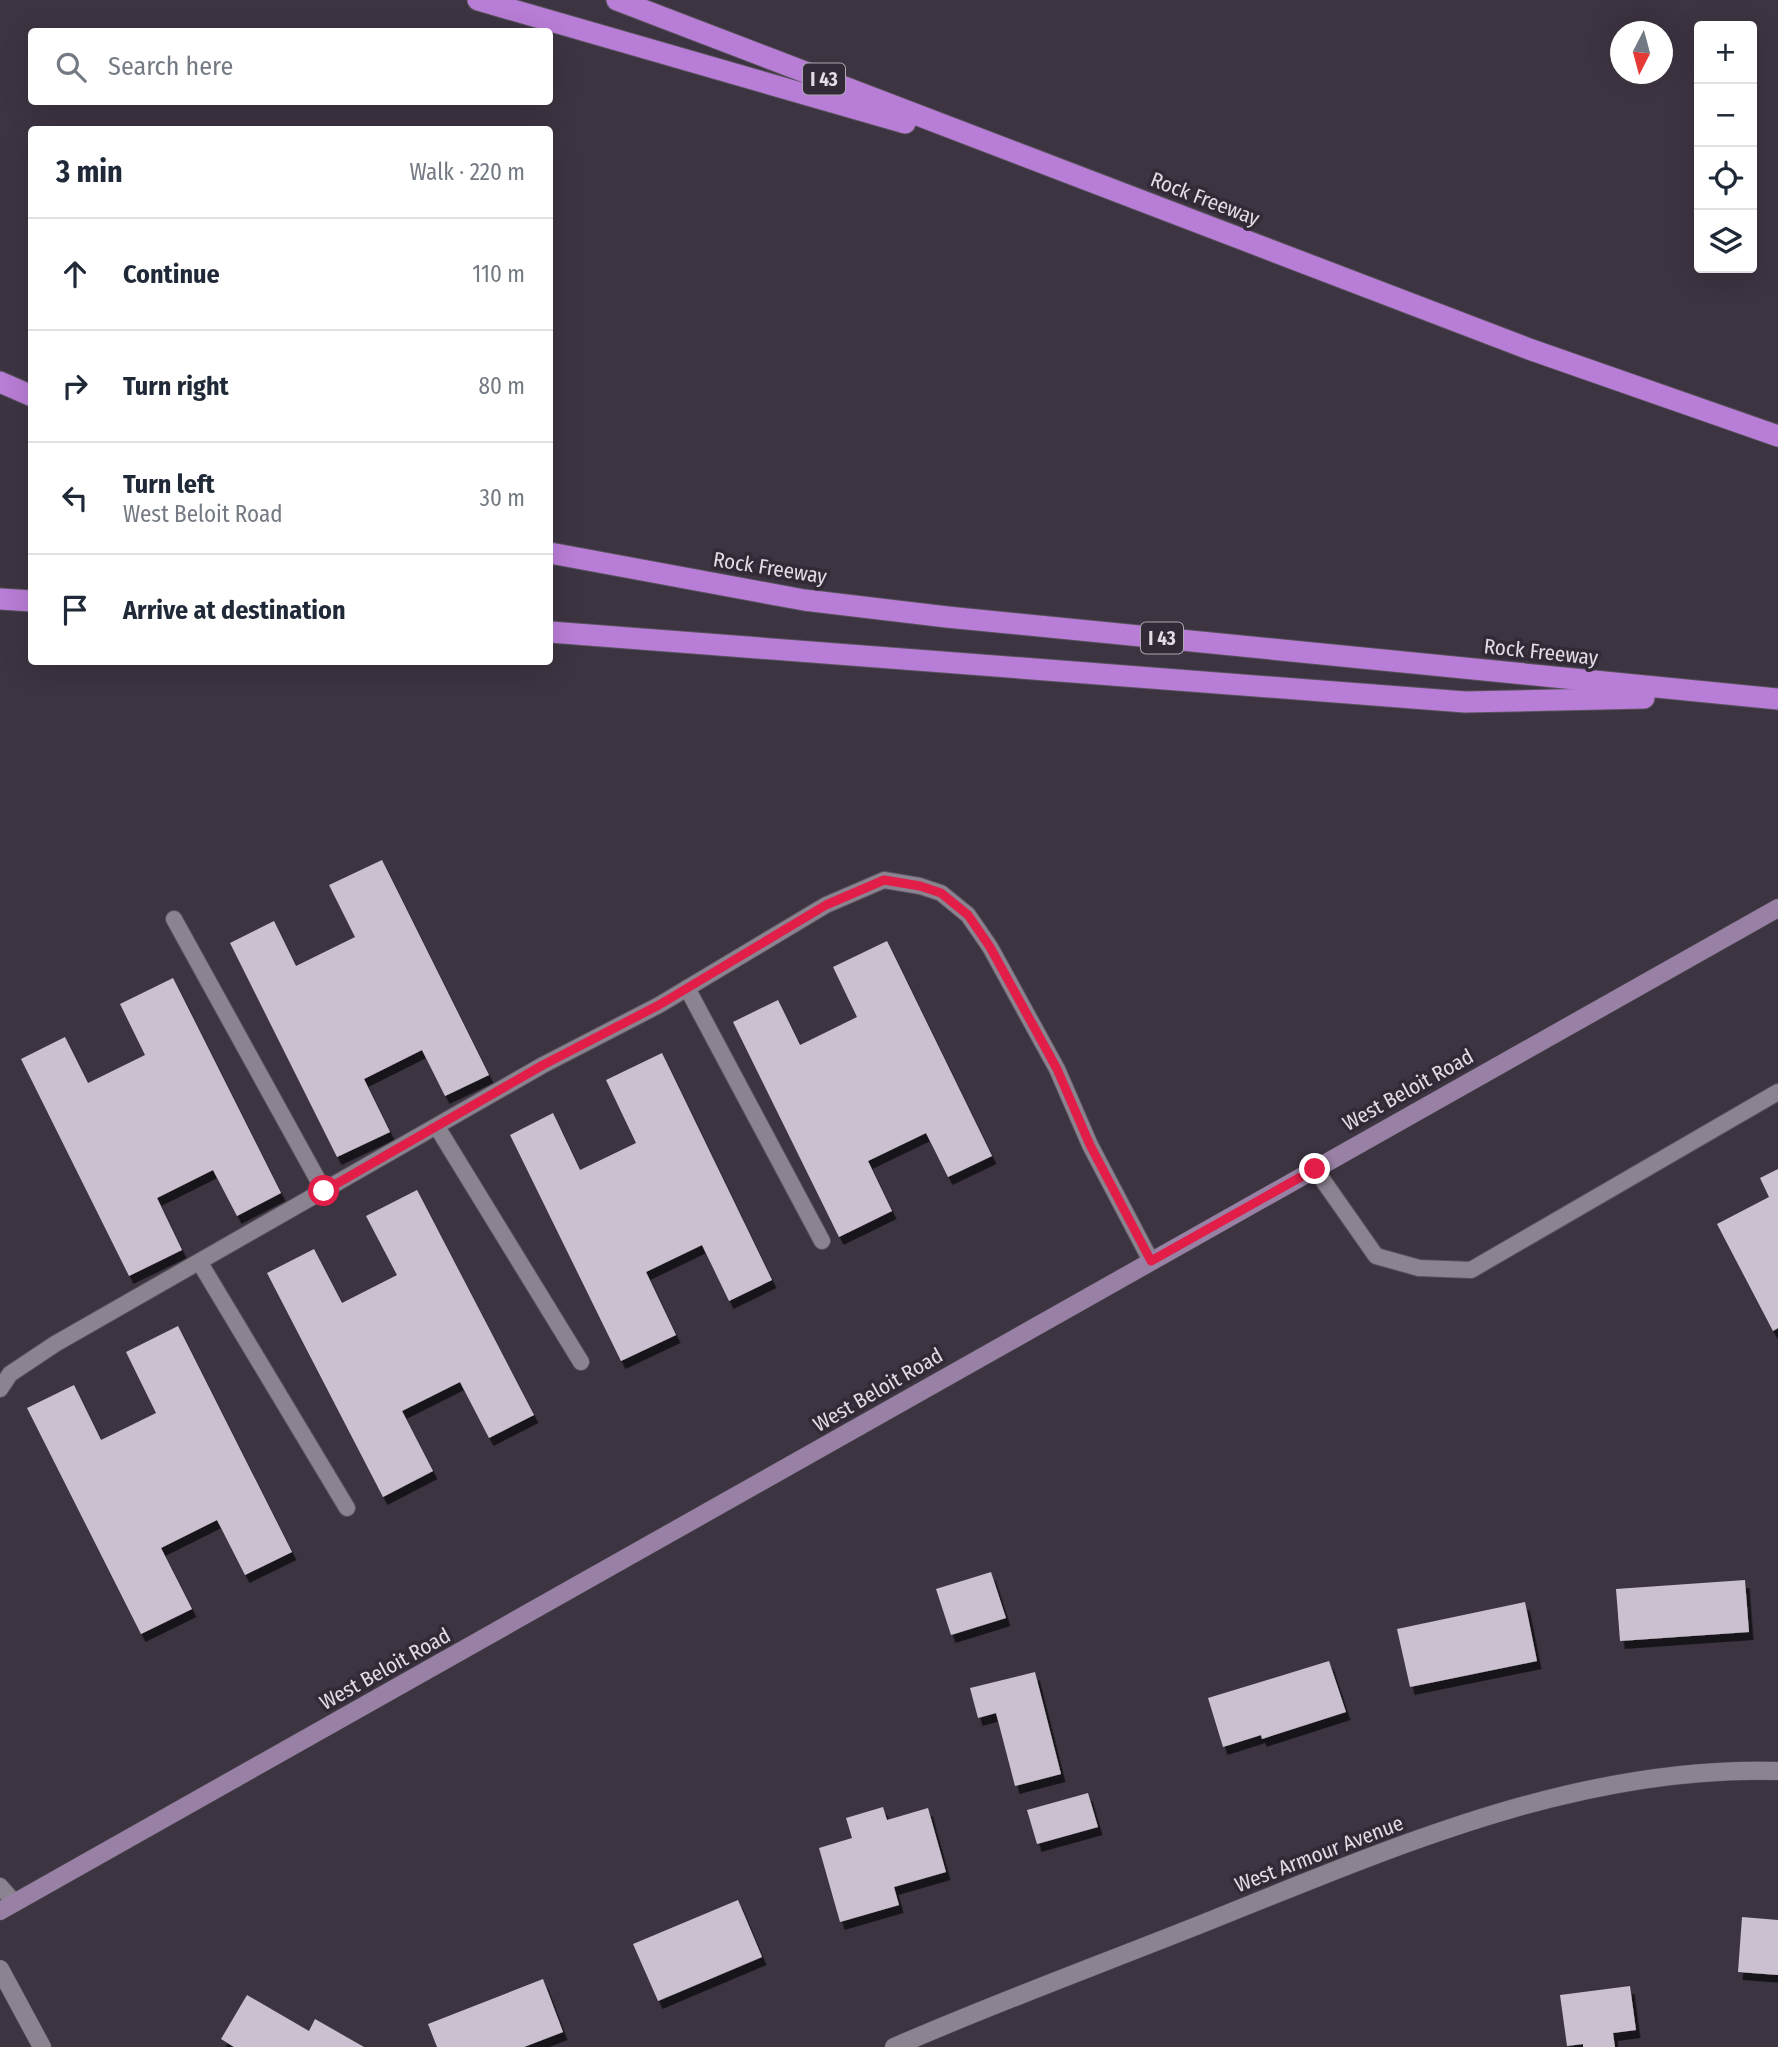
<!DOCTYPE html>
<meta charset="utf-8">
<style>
:root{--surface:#fff;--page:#f2f2f3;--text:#1f2937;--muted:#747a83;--line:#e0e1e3}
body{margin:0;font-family:"Fira Sans Condensed",sans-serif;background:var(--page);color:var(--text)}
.controls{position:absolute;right:21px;top:21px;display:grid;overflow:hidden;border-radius:7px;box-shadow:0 7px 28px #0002}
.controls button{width:63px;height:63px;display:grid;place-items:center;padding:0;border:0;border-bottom:2px solid var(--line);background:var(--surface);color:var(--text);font:35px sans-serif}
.compass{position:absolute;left:1610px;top:21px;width:63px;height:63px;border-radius:50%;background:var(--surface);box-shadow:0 7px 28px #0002;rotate:186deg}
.stop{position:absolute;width:21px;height:21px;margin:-16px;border:5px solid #e11d48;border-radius:50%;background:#fff}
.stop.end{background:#e11d48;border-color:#fff;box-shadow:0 2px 7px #0008}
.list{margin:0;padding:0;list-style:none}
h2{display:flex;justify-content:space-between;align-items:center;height:91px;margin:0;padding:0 28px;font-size:30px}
h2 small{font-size:23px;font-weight:400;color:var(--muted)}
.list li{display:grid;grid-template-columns:46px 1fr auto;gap:21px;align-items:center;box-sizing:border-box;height:112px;padding:0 28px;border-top:2px solid var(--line)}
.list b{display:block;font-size:26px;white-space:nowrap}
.list p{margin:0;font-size:23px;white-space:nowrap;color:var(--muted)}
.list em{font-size:23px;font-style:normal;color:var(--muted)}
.icon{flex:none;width:38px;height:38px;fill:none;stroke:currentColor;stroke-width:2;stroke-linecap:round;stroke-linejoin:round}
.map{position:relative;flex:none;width:1778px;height:2047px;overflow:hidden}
.search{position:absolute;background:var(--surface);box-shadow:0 7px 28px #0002;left:28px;top:28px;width:525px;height:77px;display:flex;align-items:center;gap:18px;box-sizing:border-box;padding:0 24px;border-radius:7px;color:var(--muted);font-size:26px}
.panel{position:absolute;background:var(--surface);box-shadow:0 7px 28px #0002;left:28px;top:126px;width:525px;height:539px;border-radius:7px}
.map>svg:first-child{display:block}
.building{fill:#cac0cf;filter:url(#shadow)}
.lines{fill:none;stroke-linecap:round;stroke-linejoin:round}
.service-casing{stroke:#58525c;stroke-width:18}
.minor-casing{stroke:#58525c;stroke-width:19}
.secondary-casing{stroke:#58525c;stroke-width:19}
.motorway-casing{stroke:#58525c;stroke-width:23}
.service{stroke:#8c8391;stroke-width:16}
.minor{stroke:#8c8391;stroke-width:18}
.secondary{stroke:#9981a6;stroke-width:18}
.motorway{stroke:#b87dd6;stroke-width:21}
.route{stroke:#e11d48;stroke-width:9}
.labels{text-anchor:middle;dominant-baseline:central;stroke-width:7;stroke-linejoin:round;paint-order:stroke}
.shield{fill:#322a36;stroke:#ada7b0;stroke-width:2}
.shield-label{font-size:19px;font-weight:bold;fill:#e2dde5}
.street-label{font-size:21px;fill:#e2dde5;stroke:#322a36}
</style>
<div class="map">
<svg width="1778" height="2047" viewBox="0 0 1778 2047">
<defs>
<filter id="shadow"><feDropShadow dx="4.5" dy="8" stdDeviation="0" flood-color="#0009"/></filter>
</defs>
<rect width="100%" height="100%" fill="#3c3441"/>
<g class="building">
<polygon points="382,860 489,1075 445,1096 422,1050 364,1079 390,1132 337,1157 230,943 274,921 296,966 355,937 329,885"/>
<polygon points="887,941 992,1156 948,1177 926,1133 868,1161 892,1211 839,1237 733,1022 778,1000 800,1045 857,1017 833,967"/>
<polygon points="173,978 281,1193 237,1216 213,1170 157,1198 182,1250 129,1276 21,1059 65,1037 88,1083 145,1055 120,1004"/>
<polygon points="662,1053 772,1280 729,1301 702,1245 646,1272 676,1335 621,1361 510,1135 553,1113 580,1170 636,1143 606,1080"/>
<polygon points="1778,1169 1778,1328 1773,1331 1717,1224 1769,1197 1760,1178"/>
<polygon points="417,1190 534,1415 489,1438 460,1382 402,1411 433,1471 383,1497 267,1273 314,1249 342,1303 397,1275 366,1216"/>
<polygon points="178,1326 292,1552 245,1575 217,1520 161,1548 192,1609 141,1634 27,1408 74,1385 101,1440 156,1413 126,1352"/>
<polygon points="991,1572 1006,1618 951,1635 936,1589"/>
<polygon points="1745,1580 1749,1632 1620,1641 1616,1589"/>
<polygon points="1525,1602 1537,1661 1410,1687 1397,1629"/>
<polygon points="1329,1661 1346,1712 1262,1739 1261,1735 1223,1747 1208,1698"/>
<polygon points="1035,1672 1061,1774 1015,1786 996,1713 978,1718 970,1688"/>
<polygon points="1088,1793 1098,1827 1037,1844 1027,1810"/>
<polygon points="883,1807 887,1820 928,1808 946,1872 894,1887 899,1905 840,1922 819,1848 852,1838 846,1818"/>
<polygon points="738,1900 762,1957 658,2001 633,1944"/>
<polygon points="1742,1917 1778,1920 1778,1975 1738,1972"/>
<polygon points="543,1979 563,2032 524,2047 437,2047 428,2024"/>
<polygon points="1630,1986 1636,2030 1613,2033 1615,2047 1583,2047 1583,2044 1567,2046 1560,1995"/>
<polygon points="247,1995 309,2031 315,2019 364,2047 234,2047 221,2039"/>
</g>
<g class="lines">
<g class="service-casing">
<g id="service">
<polyline points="174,919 324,1191"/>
<polyline points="687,988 822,1241"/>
<polyline points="437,1127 581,1362"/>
<polyline points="1315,1169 1376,1256 1419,1268 1471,1270 1778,1092"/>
<polyline points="200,1263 347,1508"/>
<polyline points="0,1389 10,1374 55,1344 543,1065 659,1005 826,905 884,880 920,886 941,893 968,915 990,947 1057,1069 1090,1145 1151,1261"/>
<polyline points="0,1886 15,1903"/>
</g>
</g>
<g class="minor-casing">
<g id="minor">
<polyline points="0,1969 42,2047"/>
<path d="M 894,2047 C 997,2002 1104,1963 1209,1921 C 1391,1848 1578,1765 1778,1771"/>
</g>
</g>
<g class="secondary-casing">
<polyline id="secondary" points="0,1911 1778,908"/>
</g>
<g class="motorway-casing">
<g id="motorway">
<polyline points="478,0 905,123"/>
<polyline points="617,0 1529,349 1778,436"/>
<polyline points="0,382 32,396"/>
<polyline points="550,553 804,600 947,617 1778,699"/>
<polyline points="0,599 32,601"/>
<polyline points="550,632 1465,702 1644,698"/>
</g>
</g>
<use href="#service" class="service"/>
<use href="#minor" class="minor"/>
<use href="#secondary" class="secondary"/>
<use href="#motorway" class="motorway"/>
</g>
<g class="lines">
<polyline class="route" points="324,1191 543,1065 659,1005 826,905 884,880 920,886 941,893 968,915 990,947 1057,1069 1090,1145 1151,1261 1315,1169"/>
</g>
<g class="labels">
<g class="shield">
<rect x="803" y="63.5" width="42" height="31" rx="5"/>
<rect x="1141" y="622.5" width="42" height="31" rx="5"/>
</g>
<g class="shield-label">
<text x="824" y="79">I 43</text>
<text x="1162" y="638">I 43</text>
</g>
<g class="street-label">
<text transform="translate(1205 199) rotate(21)">Rock Freeway</text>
<text transform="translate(770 568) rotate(9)">Rock Freeway</text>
<text transform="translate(1541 652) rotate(6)">Rock Freeway</text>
<text transform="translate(1408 1090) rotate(-29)">West Beloit Road</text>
<text transform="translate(878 1390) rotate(-30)">West Beloit Road</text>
<text transform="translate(385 1669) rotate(-29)">West Beloit Road</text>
<text transform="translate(1319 1854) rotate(-21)">West Armour Avenue</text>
</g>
</g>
</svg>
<div class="controls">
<button>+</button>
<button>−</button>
<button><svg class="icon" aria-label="locate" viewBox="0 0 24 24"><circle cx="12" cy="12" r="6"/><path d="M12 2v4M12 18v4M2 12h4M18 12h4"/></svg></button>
<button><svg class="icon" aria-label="layers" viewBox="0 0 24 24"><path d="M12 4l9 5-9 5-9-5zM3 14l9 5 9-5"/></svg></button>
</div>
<svg class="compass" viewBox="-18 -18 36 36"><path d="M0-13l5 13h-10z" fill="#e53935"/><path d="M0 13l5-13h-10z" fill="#747a83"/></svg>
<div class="stop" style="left:324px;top:1191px"></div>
<div class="stop end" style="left:1315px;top:1169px"></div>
<div class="search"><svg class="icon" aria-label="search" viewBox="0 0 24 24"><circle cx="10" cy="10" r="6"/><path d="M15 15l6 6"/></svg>Search here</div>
<section class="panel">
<h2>3 min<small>Walk · 220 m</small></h2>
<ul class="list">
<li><svg class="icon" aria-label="ahead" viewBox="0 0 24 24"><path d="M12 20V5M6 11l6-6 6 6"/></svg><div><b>Continue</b></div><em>110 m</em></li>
<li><svg class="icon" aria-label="right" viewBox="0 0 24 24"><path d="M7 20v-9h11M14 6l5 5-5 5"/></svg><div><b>Turn right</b></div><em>80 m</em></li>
<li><svg class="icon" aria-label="left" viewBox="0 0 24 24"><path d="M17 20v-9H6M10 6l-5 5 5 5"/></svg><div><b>Turn left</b><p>West Beloit Road</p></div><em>30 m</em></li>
<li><svg class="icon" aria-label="arrive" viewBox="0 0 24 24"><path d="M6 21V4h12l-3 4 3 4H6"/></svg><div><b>Arrive at destination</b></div></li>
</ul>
</section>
</div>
